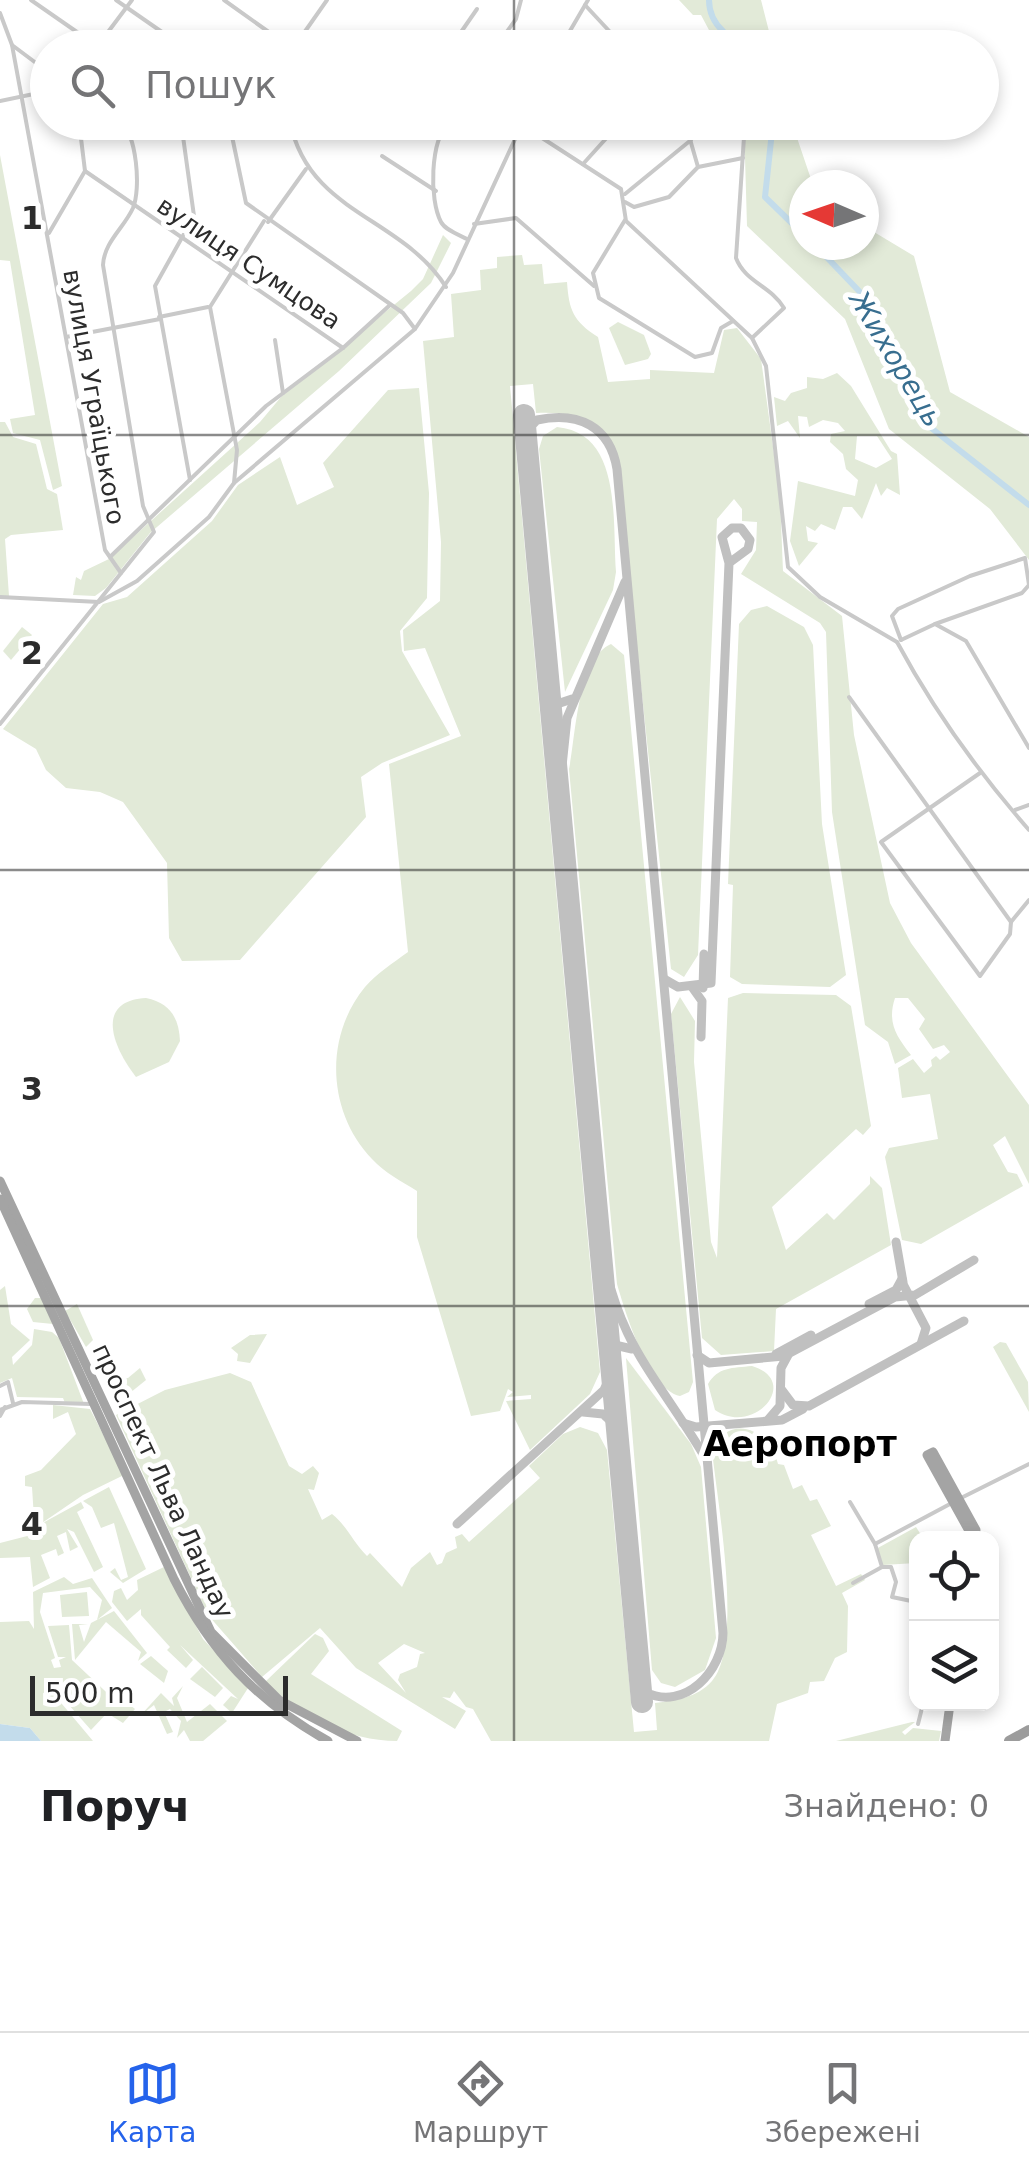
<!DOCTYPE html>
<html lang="uk">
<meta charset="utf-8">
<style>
:root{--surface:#fff;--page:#f2f2f2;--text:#202124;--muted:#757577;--line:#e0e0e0;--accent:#2563eb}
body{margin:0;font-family:"DejaVu Sans",sans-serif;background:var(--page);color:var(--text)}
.controls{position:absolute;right:30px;bottom:30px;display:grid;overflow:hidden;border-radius:20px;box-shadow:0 5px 15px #0003}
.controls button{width:90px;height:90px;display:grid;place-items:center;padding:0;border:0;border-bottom:2px solid var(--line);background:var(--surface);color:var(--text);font:50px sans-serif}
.compass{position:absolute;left:789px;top:170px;width:90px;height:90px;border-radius:50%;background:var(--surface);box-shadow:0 5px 15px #0003;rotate:272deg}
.scale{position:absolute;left:30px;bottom:25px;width:258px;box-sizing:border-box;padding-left:10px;border:5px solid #2c2c2c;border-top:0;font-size:28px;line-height:35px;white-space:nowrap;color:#2c2c2c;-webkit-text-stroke:8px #fff;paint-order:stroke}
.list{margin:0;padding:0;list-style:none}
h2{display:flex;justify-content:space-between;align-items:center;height:130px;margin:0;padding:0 40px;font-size:42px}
h2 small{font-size:32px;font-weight:400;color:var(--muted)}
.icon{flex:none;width:55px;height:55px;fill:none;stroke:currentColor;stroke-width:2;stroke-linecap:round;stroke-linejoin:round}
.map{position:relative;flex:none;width:1029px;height:1741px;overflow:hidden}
.search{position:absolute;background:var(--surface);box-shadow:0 5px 15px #0003;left:30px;right:30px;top:30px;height:110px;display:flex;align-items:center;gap:25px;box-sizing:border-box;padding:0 35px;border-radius:55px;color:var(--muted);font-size:38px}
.sheet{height:290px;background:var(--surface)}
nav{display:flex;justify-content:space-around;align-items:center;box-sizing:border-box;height:140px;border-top:2px solid var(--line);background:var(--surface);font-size:28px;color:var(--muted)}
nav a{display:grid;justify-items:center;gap:5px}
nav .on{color:var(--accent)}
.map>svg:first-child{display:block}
.green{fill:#e2ead8;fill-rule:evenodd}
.water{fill:#c3dceb}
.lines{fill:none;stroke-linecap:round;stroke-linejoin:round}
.river{stroke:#c3dceb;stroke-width:6}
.taxiway{stroke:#c0c0c0;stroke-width:9}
.runway{stroke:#c0c0c0;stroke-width:22}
.minor{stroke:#c9c9c9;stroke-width:4}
.primary{stroke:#a4a4a4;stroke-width:9}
.trunk{stroke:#9c9c9c;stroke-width:10}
.grid{fill:none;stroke:#2c2c2c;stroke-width:2.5;stroke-opacity:0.55}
.labels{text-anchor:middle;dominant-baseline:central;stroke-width:10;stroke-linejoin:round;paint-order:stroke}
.street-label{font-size:25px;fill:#2c2c2c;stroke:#fff}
.water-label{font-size:28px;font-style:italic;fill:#386e8f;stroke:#fff}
.district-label{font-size:35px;font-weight:bold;fill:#000;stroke:#fff}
.grid-label{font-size:32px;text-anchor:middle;font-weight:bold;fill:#2c2c2c;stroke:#fff;stroke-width:10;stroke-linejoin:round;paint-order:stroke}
</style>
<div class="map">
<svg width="1029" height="1741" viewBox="0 0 1029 1741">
<rect width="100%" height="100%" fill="#fff"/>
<g class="green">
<polygon points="679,0 761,0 773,47 718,47 701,15 693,15"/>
<polygon points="744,123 792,123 813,185 804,185 804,245 864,245 864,226 914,256 950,392 1029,437 1029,560 990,509 889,429 845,319 747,226"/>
<polygon points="0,155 62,486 53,490 40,440 13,433 10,419 35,415 10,261 0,260"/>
<polygon points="443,235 451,243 431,283 339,371 150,533 106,588 95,596 73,595 76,577 81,580 84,571 109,559 260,422 281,397 411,291 423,279"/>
<path d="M 522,255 L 524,265 L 542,264 L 544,284 L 567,282 C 569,310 573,321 598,337 L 608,382 L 650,379 L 650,370 L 714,373 L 724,330 L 737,328 L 761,359 L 780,498 L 783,571 L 842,616 L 854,735 L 890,903 L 911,943 L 1029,1105 L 1029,1184 L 1005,1136 L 993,1145 L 1008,1172 L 1017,1174 L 1023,1186 L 921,1244 L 902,1240 L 885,1157 L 889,1148 L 938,1139 L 930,1094 L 902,1098 L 898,1068 L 913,1059 L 924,1073 L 932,1066 L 931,1060 L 936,1056 L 940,1060 L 950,1052 L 944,1045 L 933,1049 L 919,1029 L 925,1019 L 908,998 L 895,998 C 887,1022 896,1036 911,1055 L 895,1064 L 888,1042 L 865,1025 L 832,812 L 826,632 L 820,623 L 741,574 L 756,550 L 757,522 L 742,521 L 742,509 L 734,499 L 717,519 L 698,955 L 684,977 L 671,969 L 617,458 C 602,420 575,411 536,413 L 533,384 L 510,386 L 600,1372 L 590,1394 L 530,1450 L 506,1401 L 531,1399 L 531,1395 L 507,1397 L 513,1392 L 508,1389 L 500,1411 L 471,1416 L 417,1237 L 417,1191 C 401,1181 385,1173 372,1159 C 327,1112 324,1037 365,987 C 377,973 393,963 408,952 L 389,764 L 461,736 L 425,648 L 404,651 L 403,630 L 440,601 L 441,542 L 423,341 L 454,337 L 451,294 L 481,290 L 480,270 L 497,268 L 497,257 Z"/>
<polygon points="618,322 644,335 651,354 648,359 625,365 609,328"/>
<path d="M 837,373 L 851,386 L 891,451 L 897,454 L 900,495 L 887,488 L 881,496 L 876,483 L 862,519 L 852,507 L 843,507 L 835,530 L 821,524 L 815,531 L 806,526 L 808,541 L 818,543 L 799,566 L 790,541 L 798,481 L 855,496 L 858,480 L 846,469 L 843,454 L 830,442 L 831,434 L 845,431 L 838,423 L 823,420 L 809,427 L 807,417 L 798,416 L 800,438 L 788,421 L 777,426 L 774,397 L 785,401 L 791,393 L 807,388 L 807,377 L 823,379 ZM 857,436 L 877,436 L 892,459 L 876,468 L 855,459 Z"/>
<polygon points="419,388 429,493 427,598 400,631 402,651 450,735 382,763 361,777 366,817 240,960 182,961 169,938 167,863 123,802 100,792 66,788 46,770 36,749 3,729 103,604 127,597 212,521 238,485 280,457 297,505 334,487 323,463 388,390"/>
<polygon points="0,422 5,422 13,437 36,444 47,489 57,494 63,530 11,535 5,539 9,596 0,596"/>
<path d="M 557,427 C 623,433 612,523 616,572 L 613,590 L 565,692 L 539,449 L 543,436 Z"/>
<polygon points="767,606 804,627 813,645 822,824 846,975 830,987 742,984 730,977 733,885 728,884 739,624 751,610"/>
<polygon points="22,627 32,635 11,660 3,651"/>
<path d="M 611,644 L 624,655 L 693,1382 L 689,1392 L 680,1396 C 648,1389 625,1311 617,1284 L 569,769 C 576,737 577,659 611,644 Z"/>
<polygon points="743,993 836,995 851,1006 871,1126 863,1135 856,1129 772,1207 786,1250 827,1213 834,1220 870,1184 870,1176 882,1188 891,1245 776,1309 774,1351 721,1355 702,1338 671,1014 680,997 695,1021 694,1062 711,1242 717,1258 728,998"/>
<path d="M 146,998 C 170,1003 179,1018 180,1041 L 169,1062 L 136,1077 C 114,1049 93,1001 146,998 Z"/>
<polygon points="5,1286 11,1324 30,1340 12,1357 13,1365 32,1345 34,1329 52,1332 59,1338 84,1404 65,1403 63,1398 17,1397 12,1378 0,1383 0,1290"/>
<polygon points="35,1298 41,1298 53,1324 33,1322 27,1309"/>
<polygon points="77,1304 93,1340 86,1347 65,1311"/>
<polygon points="267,1334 250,1363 237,1361 238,1354 231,1348 250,1335"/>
<polygon points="1000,1342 1006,1343 1028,1382 1029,1412 993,1347"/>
<polygon points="626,1358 691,1444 701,1467 716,1638 705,1670 675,1687 661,1683 652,1670"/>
<path d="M 752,1366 C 802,1381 754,1437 715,1410 L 708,1384 C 718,1367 732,1368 752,1366 Z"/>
<polygon points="140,1368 146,1380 115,1405 111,1402 117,1378 128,1378"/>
<path d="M 230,1373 L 251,1382 L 289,1466 L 302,1474 L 313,1466 L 319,1473 L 314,1490 L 308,1489 L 322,1520 L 332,1514 C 347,1526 353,1542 367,1556 L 370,1553 L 402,1587 L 411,1568 L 430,1552 L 437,1565 L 442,1563 L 446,1553 L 457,1548 L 455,1537 L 462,1534 L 469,1542 L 540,1478 L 529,1466 L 563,1434 L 580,1427 L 598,1433 L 607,1450 L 634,1732 L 657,1730 L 655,1703 C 676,1700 697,1698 712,1681 C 744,1644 717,1501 712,1450 C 729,1413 769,1428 778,1464 L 784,1465 L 793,1489 L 802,1485 L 810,1501 L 817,1499 L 831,1526 L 811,1535 L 836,1586 L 861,1574 L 865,1580 L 842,1593 L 848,1606 L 847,1652 L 835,1658 L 824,1681 L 810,1682 L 808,1693 L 777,1704 L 769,1741 L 491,1741 L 473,1709 L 466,1707 L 454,1691 L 450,1698 L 442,1697 L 466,1711 L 455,1729 L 356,1668 L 320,1628 L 262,1677 L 208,1615 L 116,1415 L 165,1390 ZM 404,1644 L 425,1653 L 420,1654 L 417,1667 L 400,1674 L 398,1680 L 406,1693 L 378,1663 Z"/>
<polygon points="53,1405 90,1409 124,1475 83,1495 39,1525 81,1502 84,1508 77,1512 103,1567 94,1572 74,1532 67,1529 78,1547 70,1551 66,1532 57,1536 64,1553 58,1556 56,1549 41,1555 50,1578 33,1587 30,1557 0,1558 0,1543 35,1534 32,1487 25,1486 25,1476 41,1470 76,1434 68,1412 53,1419"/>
<polygon points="109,1487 146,1569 123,1583 110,1572 115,1568 121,1580 128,1577 114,1523 101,1528 92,1507 83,1501"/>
<polygon points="916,1527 923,1538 916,1538 916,1563 883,1565 876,1549"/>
<polygon points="164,1567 203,1639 248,1688 232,1713 223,1705 231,1696 238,1699 180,1645 193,1660 186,1668 167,1650 170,1647 141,1615 141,1609 127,1621 112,1602 114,1591 121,1588 127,1600 138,1590 137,1580"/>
<polygon points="64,1577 73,1584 92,1578 112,1608 97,1620 102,1600 90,1587 43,1593 40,1612 55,1658 51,1660 54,1668 61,1667 59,1660 66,1657 58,1657 48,1626 69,1625 72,1660 120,1705 125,1701 135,1709 123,1723 107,1713 91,1730 61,1696 62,1704 93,1741 41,1741 30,1728 0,1724 0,1622 29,1621 34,1629 33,1592"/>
<polygon points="87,1592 89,1616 62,1617 60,1595"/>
<polygon points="114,1611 147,1653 138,1661 141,1652 106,1622 75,1660 72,1624 88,1624 79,1625 84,1642 91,1623"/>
<path d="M 315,1634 L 323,1638 L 329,1651 L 311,1674 L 402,1731 L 397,1741 C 348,1741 301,1716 265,1682 Z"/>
<polygon points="151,1656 168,1671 164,1683 140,1664"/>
<polygon points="202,1667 223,1688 215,1697 190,1679"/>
<polygon points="183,1686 177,1698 187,1722 210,1704 227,1721 203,1741 190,1741 184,1730 177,1738 181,1721 170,1709 164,1712 173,1732 167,1734 154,1705 140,1716 161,1693 174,1706 172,1698"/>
<polygon points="912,1722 915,1722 902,1732 905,1735 913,1728 941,1731 939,1741 836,1741"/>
</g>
<polygon class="water" points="0,1724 30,1728 41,1741 0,1741"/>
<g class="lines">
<g class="river">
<path d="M 709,0 C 709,26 732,42 754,48"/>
<polyline points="773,122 765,197 804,235"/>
<polyline points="815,245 859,291 930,427 1029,505"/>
</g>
<g class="taxiway">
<path d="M 526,441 L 529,428 L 537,420 C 578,411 610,426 617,469 L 723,1633 C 723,1670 685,1712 645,1692 L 640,1679"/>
<polyline points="549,693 560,703 572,699"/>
<polyline points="559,795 567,718 625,582"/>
<polyline points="664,979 678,987 711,983 729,563 748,549 750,540 741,528 732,528 722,537 729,563"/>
<polyline points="692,987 702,1001 701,1037"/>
<polyline points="703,988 704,954"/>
<polyline points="896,1242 903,1282"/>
<path d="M 600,1244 C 619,1346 653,1371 703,1454"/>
<polyline points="903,1284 926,1328 921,1344"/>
<polyline points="869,1304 896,1290 902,1279"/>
<polyline points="776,1354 811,1335"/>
<polyline points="697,1355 709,1363 784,1356 895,1297 915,1295 974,1260"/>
<polyline points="611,1357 619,1346 632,1349"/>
<polyline points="781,1389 793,1405 809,1406 964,1321"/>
<polyline points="583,1412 603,1414 617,1427"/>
<polyline points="768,1420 780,1406 781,1368 788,1355"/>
<polyline points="683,1423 696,1427 782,1420 803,1409"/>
<polyline points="457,1524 604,1390 612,1373"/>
</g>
<polyline class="runway" points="524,415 642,1702"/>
<g class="minor">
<polyline points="31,0 100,48"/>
<polyline points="116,0 185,48"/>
<polyline points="224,0 280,40 283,48"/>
<polyline points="585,5 625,48"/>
<polyline points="0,13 12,45 48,72"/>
<polyline points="508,33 529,48"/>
<polyline points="12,45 105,550 121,573"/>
<polyline points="96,48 132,0"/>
<polyline points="287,48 299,40 327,0"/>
<polyline points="450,48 477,9"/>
<polyline points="495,48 516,19 521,0"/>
<polyline points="560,48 588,0"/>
<polyline points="0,101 48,91"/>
<polyline points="79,122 85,171"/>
<polyline points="181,122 194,216 155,286 190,480"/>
<polyline points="229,122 246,203 403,313 415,329"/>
<path d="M 290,122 C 309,214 401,216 446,287"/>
<path d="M 449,122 C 430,141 429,199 441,222 C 445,230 459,235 467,239"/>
<polyline points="685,122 698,167"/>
<path d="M 745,122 L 736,258 C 745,282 771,286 784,308 L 752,338"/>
<polyline points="522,125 621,189 626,221 752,338 766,366 788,567 820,597 897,642"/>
<polyline points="130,131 176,122"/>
<polyline points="390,135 398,122"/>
<polyline points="382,156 436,191"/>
<polyline points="583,164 621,122"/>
<polyline points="625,194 691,140"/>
<polyline points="625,202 634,207 669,197 698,167 743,158"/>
<polyline points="625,220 593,273 599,298 695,357 712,353 721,328 733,321"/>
<polyline points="268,222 306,169"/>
<polyline points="474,224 516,218 594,286"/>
<polyline points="49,233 85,171 343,348"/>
<polyline points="159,317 208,307"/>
<polyline points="66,337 160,319"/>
<polyline points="275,340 283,393"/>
<polyline points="234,483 237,450 210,307 264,221"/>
<polyline points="110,557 266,406 343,348 390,305"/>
<polyline points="0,597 99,602 137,581 209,517 234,483 415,329 453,273 523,122"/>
<polyline points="901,640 892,616 898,609 970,576 1025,558 1029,585 1022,593 935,624"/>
<polyline points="901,640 935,624 966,641 1029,748"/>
<path d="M 897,642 C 933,709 980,774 1029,830"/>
<polyline points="849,697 1011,922 1010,934 980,976 881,842 980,773"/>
<path d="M 0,724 L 154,532 L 143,506 L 103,265 C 104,242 124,228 133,208 C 141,189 137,134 120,122"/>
<polyline points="1015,810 1029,805"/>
<polyline points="1011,922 1029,900"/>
<polyline points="0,1386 8,1382 13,1403"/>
<polyline points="0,1410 22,1402 91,1404"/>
<polyline points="0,1416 5,1407"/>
<polyline points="959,1499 1029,1464"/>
<polyline points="850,1502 875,1544 882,1567 891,1567 896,1582 892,1597 916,1602"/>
<polyline points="875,1544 950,1504"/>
<polyline points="853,1583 882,1567"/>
<polyline points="918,1724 923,1704"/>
</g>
<g class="primary">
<polyline points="0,1181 211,1632 279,1700 357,1741"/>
<path d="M 0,1199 L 174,1579 C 211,1652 256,1701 328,1741"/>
<polyline points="973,1538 927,1455 933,1452 976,1530 975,1538"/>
<polyline points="945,1741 950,1704"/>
</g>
<polyline class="trunk" points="1009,1741 1029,1730"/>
</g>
<path class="grid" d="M 514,0 L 514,48M 514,122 L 514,1741M 0,435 L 1029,435M 0,870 L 1029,870M 0,1306 L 1029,1306"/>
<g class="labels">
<g class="street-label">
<text transform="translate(249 263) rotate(34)">вулиця Сумцова</text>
<text transform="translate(94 397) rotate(80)">вулиця Уграїцького</text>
<text transform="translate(163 1481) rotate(65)">проспект Льва Ландау</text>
</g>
<g class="water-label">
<text transform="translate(896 359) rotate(59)">Жихорець</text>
</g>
<g class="district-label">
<text x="800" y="1444">Аеропорт</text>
</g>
</g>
<g class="grid-label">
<text x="32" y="229">1</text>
<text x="32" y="664">2</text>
<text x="32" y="1100">3</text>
<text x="32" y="1535">4</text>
</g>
</svg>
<div class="controls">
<button><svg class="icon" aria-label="locate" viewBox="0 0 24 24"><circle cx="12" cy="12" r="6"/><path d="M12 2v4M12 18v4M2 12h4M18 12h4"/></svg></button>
<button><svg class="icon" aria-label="layers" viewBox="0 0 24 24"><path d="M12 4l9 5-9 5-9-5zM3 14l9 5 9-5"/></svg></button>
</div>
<svg class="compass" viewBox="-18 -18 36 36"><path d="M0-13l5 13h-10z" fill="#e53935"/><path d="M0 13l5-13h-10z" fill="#757577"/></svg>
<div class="scale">500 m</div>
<div class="search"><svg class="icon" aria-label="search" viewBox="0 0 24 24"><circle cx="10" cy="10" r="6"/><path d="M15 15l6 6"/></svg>Пошук</div>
</div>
<section class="sheet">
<h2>Поруч<small>Знайдено: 0</small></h2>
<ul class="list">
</ul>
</section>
<nav>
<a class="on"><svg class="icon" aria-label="map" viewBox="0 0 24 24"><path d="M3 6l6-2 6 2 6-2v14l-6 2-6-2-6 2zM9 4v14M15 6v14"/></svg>Карта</a>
<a><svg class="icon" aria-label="directions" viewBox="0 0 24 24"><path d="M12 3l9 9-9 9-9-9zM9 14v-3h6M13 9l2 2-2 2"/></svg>Маршрут</a>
<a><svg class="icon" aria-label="saved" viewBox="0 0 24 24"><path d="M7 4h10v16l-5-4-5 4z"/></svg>Збережені</a>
</nav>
